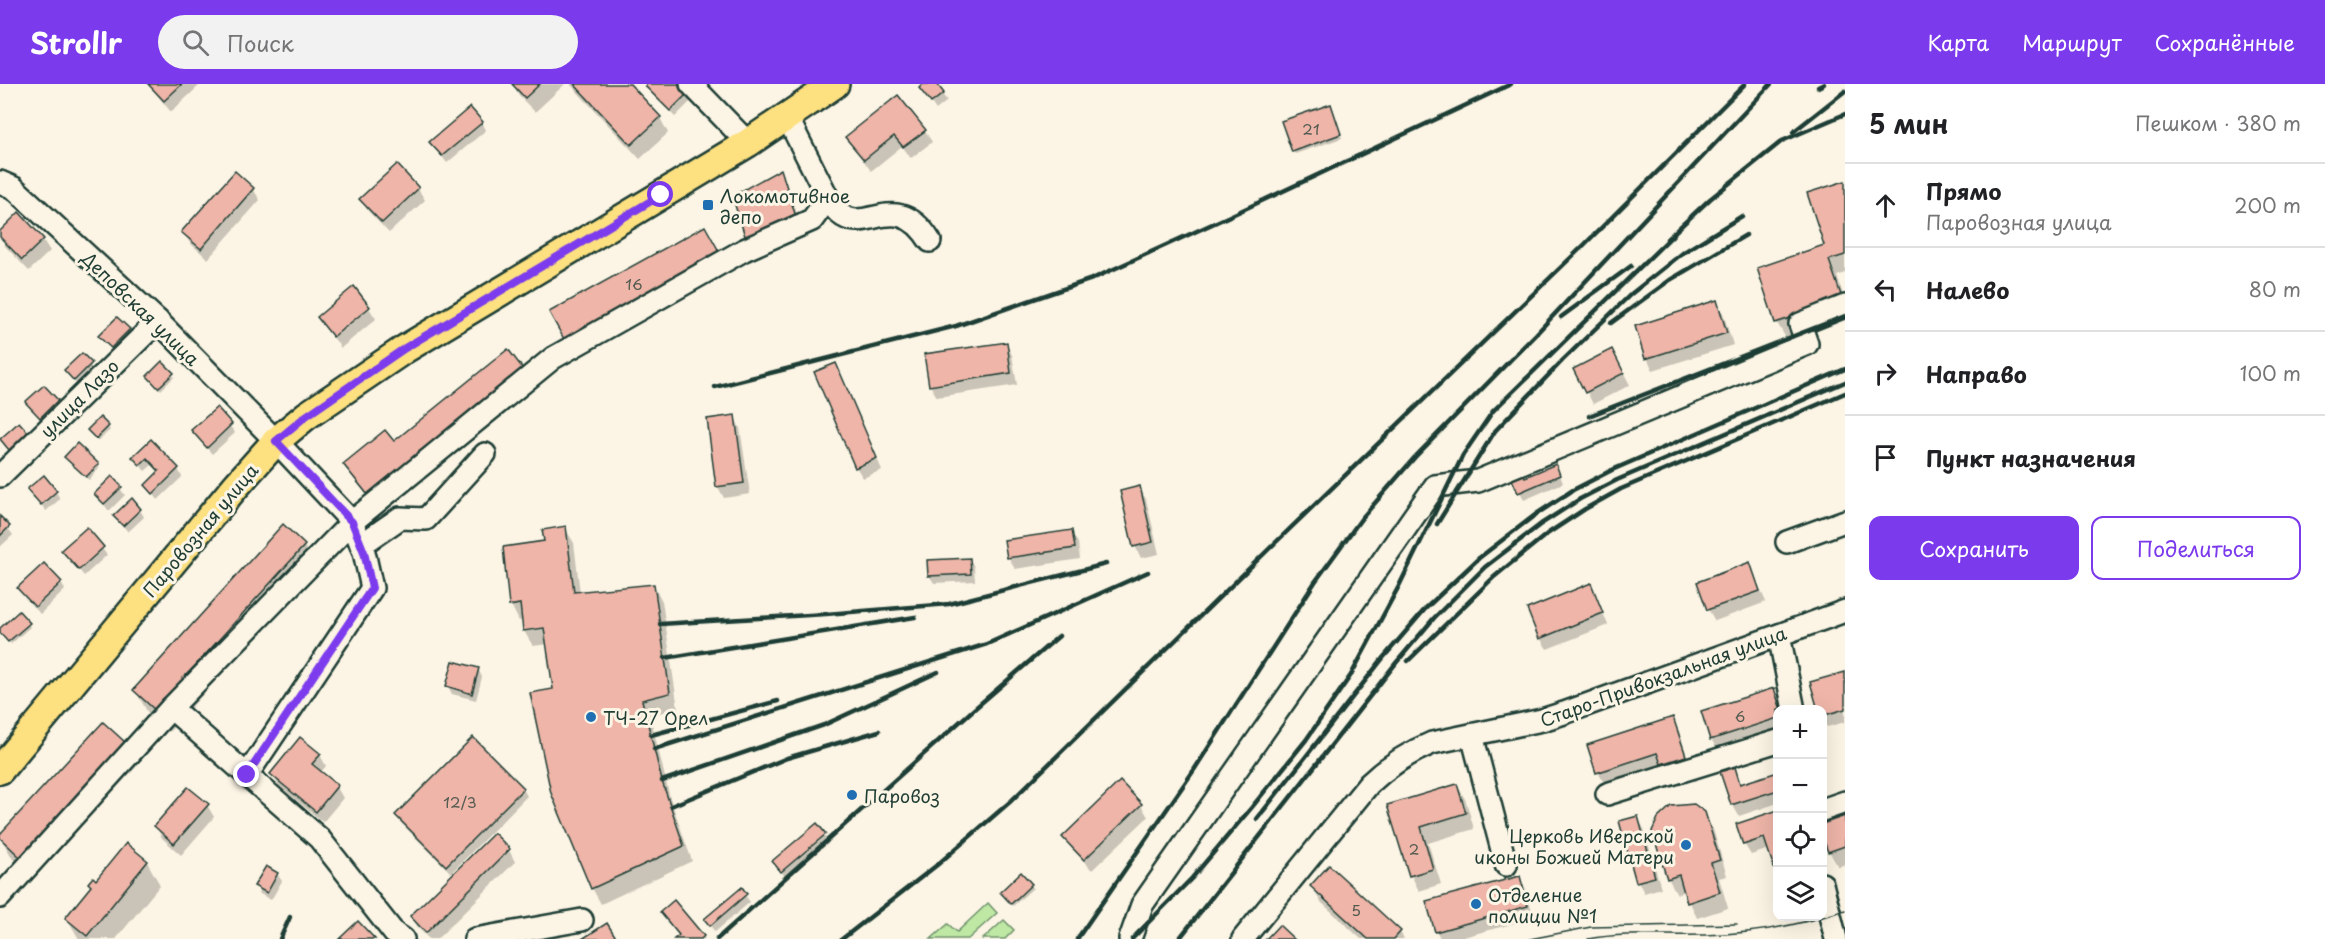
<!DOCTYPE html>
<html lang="ru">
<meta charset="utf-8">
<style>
:root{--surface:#fff;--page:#f2f2f2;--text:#202124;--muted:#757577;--line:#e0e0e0;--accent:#7c3aed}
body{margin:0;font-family:"Playpen Sans",sans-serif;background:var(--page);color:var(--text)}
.controls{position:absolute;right:18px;bottom:18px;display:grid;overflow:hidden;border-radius:12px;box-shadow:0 6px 24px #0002}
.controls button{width:54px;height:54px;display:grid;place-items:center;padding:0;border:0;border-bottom:2px solid var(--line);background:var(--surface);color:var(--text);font:30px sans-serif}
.stop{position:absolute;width:18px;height:18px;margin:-14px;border:4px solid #7c3aed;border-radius:50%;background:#fff}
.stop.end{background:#7c3aed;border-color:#fff;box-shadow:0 2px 6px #0008}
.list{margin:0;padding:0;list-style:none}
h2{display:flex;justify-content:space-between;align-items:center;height:78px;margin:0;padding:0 24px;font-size:26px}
h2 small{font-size:20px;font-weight:400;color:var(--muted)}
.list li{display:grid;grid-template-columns:39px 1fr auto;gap:18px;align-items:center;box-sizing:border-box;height:84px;padding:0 24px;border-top:2px solid var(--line)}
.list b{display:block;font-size:22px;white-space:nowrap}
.list p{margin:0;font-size:20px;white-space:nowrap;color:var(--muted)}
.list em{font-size:20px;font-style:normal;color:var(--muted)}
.actions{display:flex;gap:12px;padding:18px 24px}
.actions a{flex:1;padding:14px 0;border:2px solid var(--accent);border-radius:12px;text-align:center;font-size:21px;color:var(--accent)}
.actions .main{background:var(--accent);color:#fff}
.icon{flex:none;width:33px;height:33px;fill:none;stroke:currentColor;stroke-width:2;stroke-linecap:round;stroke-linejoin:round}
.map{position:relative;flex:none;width:1845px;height:855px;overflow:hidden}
header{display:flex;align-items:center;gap:36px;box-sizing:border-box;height:84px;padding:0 30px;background:var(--accent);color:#fff}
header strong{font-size:28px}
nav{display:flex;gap:33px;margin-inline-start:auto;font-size:21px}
.search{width:420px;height:54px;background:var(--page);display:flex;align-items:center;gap:15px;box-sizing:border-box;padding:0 21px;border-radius:33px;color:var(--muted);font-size:22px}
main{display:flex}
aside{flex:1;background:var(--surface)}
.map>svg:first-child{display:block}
.green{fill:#bfe8a4;stroke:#6f926c;stroke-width:1.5}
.shadow{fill:#0003}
.building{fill:#eeb5a8;stroke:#1f3d34;stroke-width:1.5}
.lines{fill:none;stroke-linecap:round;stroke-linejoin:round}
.minor-casing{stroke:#1f3d34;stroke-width:26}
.major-casing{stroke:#1f3d34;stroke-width:32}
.minor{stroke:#fcf5e5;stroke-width:21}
.major{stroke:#fde080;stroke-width:27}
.tram{stroke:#1f3d34;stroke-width:1.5}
.rail{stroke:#1f3d34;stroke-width:4.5}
.route{stroke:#7c3aed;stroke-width:8}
.poi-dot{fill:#1f6fb2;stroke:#fcf5e5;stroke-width:2}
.labels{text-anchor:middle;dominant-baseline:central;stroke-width:6;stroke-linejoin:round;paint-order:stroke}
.number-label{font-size:15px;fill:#535b51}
.poi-label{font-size:18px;fill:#1f3d34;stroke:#fcf5e5;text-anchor:start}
.street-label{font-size:18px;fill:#1f3d34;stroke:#fcf5e5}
</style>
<header>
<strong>Strollr</strong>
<div class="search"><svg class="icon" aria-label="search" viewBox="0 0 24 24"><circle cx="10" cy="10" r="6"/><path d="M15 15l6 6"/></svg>Поиск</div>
<nav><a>Карта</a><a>Маршрут</a><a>Сохранённые</a></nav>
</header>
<main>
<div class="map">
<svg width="1845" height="855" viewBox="0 0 1845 855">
<rect width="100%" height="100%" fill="#fcf5e5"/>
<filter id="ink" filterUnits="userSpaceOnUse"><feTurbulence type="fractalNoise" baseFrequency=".0167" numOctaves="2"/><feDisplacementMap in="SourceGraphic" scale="12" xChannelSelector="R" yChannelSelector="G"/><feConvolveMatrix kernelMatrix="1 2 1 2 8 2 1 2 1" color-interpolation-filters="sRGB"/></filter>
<g filter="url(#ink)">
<g class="green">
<polygon points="988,819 997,829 968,855 931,855 948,840 957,848"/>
<polygon points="1004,836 1014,846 1005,855 983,855"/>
</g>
<g class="shadow">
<polygon points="148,0 201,0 171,28"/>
<polygon points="513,0 565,0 535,28 519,12"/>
<polygon points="570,0 628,0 660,34 668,49 640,75"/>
<polygon points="648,0 681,0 693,15 675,33 651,9 647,2"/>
<polygon points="926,0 935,0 947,17 936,26 921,4"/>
<polygon points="1332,25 1342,54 1295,70 1293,67"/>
<polygon points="481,39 486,46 447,79 431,58"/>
<polygon points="925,47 932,58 911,74 902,62 871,87 847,53"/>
<polygon points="780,87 786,98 803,148 754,165"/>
<polygon points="1845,98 1845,189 1837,192 1845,217 1845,235 1786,254 1777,239 1759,185 1826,162"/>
<polygon points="253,105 260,116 208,175 190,159 183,148"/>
<polygon points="418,105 425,116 389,149 368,127 361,115"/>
<polygon points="0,149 43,156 50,167 29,187 5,162"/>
<polygon points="1716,218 1723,229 1733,261 1653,286 1647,274"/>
<polygon points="369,224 376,235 341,264 319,234"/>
<polygon points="128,246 133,254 116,271 100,252"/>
<polygon points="1006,259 1012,271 1017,301 937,313 930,301"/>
<polygon points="508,267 378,426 354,395 345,380 393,359"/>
<polygon points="82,271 95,288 79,303 66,287"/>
<polygon points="1618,278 1630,301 1593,320 1575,285"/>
<polygon points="836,281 882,386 863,394 856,383"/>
<polygon points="172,290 174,293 161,306 151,295"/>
<polygon points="44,303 61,324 45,340 27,318"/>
<polygon points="217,325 235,349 212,370 193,347"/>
<polygon points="734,332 740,344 750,410 724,414 718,403"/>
<polygon points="18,340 31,357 14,372 2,356"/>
<polygon points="108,343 110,346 98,357 91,349"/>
<polygon points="151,357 178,385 182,393 158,416 147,401 160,389 152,381 145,387 134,374"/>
<polygon points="68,376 98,381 99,384 89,396"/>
<polygon points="1559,389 1563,399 1524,416 1512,391 1525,394"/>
<polygon points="112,395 125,411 109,427 96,410"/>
<polygon points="1139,404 1146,415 1159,470 1141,474 1135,462"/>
<polygon points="29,405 56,408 60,415 46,427"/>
<polygon points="140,426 144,433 128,448 115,432"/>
<polygon points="0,434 13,451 0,463"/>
<polygon points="565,444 574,459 580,509 653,501 662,517 678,625 650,631 670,714 692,777 601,820 592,804 554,606 548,560 533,562 524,547 523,536 519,537 511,521 546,458"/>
<polygon points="87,446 107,471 84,492 63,466"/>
<polygon points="1071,448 1078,459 1080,475 1015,485 1009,474 1006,457"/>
<polygon points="304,462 317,484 169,648 148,629 135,606"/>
<polygon points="970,475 974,483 975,497 934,499 929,491"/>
<polygon points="1749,480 1766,518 1715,537 1708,525"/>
<polygon points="61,499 65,506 40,530 19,504"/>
<polygon points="1591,501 1608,541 1547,565 1540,554"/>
<polygon points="28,540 30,543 11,560 0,547"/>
<polygon points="478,585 482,593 476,616 452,610 448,602"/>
<polygon points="1845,589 1845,638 1827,643 1822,635 1822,626"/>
<polygon points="1773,605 1783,626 1778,626 1778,648 1718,667 1711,655"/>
<polygon points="1672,635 1679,647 1691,684 1669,691 1663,680 1604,699 1598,688"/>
<polygon points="103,640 124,659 137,682 33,794 13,775 0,753"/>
<polygon points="320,671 326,682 320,689 336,702 343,714 323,738 279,702 272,690"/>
<polygon points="1734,685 1742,701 1778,690 1778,719 1739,732 1732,720"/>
<polygon points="1120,699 1141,721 1148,733 1092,786 1071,764 1064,753"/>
<polygon points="1457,701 1466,717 1474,745 1428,759 1441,800 1419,807 1411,791 1389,722"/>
<polygon points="523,705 527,712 451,789 401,739 397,731"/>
<polygon points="207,721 214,733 181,771 162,754 156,742"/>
<polygon points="1778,728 1769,765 1751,771 1744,760"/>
<polygon points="1703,729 1713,745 1727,792 1719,794 1728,824 1697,834 1685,807 1677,810 1668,794"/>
<polygon points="1637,733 1644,745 1661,804 1644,809 1638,797"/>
<polygon points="1845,734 1845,780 1838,783 1829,767"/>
<polygon points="817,742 829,759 786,794 774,778"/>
<polygon points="126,761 147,778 160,801 116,855 79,855 67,834"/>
<polygon points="509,766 515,778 437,855 429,855 418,844 412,833"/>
<polygon points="277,790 282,797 271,816 260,810 256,802"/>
<polygon points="1021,790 1033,804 1013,822 1002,809"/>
<polygon points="1519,793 1526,805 1534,834 1456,855 1441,855 1436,847"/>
<polygon points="1312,802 1400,848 1404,855 1361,855 1321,818"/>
<polygon points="741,806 750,818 715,848 706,836"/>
<polygon points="662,829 703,853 705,855 676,855 679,852"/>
</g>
<g class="building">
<polygon points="148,0 182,0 164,17"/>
<polygon points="512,0 540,0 525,14"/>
<polygon points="574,0 630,0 661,33 631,61"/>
<polygon points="646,0 683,0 690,7 670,27 645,2"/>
<polygon points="923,0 937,0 944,9 931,19 919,4"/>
<polygon points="898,11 926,46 903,63 894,52 864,76 845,53"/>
<polygon points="1331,20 1341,50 1292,68 1281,37"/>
<polygon points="470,23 483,38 442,72 429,58"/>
<polygon points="397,80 419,104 382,139 359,115"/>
<polygon points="781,85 797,136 746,155 732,112"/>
<polygon points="235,87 254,104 201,165 181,148"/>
<polygon points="1845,97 1845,171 1829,176 1843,217 1775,239 1757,184 1824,161 1807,109"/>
<polygon points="19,128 44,155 22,176 0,153 0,147"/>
<polygon points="705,142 720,169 564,255 549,228"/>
<polygon points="354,202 370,223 333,253 317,233"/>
<polygon points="1717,216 1727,249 1645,275 1635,242"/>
<polygon points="117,233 130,245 111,264 98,252"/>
<polygon points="1007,258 1011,289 929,302 924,270"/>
<polygon points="508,265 524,286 368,411 343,380 385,346 394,357"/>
<polygon points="1612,265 1624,289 1585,309 1573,285"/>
<polygon points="82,269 92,279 74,297 64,286"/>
<polygon points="162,277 174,289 158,304 147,292"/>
<polygon points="836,279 877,374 855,384 814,288"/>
<polygon points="44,301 58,316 40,334 25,318"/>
<polygon points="217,323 232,340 207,364 191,346"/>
<polygon points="735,331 744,399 716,403 707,335"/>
<polygon points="100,333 109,342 96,355 87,346"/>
<polygon points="19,338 28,348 9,366 0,355"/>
<polygon points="151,355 179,384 153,410 145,401 159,387 147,374 140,381 132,373"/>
<polygon points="77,359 99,380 86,393 64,373"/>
<polygon points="1556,380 1560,391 1518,409 1510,391 1522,385 1525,393"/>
<polygon points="44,391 57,407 41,421 27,405"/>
<polygon points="112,392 122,403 104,420 94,410"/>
<polygon points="1140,402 1153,458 1133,463 1120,407"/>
<polygon points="132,414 141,425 123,442 113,432"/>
<polygon points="0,432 10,442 0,452"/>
<polygon points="283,440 305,461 155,626 133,606"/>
<polygon points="566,442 574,508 654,500 670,609 642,616 662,697 684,762 591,805 551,709 530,609 553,605 544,544 523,547 520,520 509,522 503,463 544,457 542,446"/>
<polygon points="87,443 104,463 79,486 61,466"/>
<polygon points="1072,446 1075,464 1007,474 1004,456"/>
<polygon points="970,474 971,490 928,492 927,476"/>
<polygon points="1750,478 1760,507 1707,526 1697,498"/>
<polygon points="44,479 62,498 35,523 17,504"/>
<polygon points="1591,499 1603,529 1539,555 1527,525"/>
<polygon points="19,527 30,539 8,558 0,549 0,544"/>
<polygon points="453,577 479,584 472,610 446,602"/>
<polygon points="1845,588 1845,625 1822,632 1822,626 1818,626 1810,598"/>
<polygon points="1774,604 1781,626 1778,626 1778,634 1710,656 1701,627"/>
<polygon points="1673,633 1686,672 1661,680 1657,669 1596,689 1587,661"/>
<polygon points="103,638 125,658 20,773 0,754 0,750"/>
<polygon points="300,653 321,670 312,680 338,701 316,728 270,690"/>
<polygon points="473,653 524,704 446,782 395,731"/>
<polygon points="1735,683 1740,700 1778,688 1778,706 1731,721 1720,688"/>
<polygon points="1120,697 1142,720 1084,776 1062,753"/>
<polygon points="1457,700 1466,729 1421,743 1433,785 1409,792 1387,721"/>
<polygon points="188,703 209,720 174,760 154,742"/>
<polygon points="1694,720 1705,728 1720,776 1711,779 1720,808 1687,819 1679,791 1667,795 1652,747 1658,734 1671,722"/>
<polygon points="1778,726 1778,796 1764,754 1743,761 1736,740"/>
<polygon points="1638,732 1655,793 1636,798 1619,737"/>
<polygon points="1845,732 1845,762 1828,768 1822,752 1822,740"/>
<polygon points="817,739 826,750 781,788 772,777"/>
<polygon points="494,749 510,765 426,849 410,832"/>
<polygon points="126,759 148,777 87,852 65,834 91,802 88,799 93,793 96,796"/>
<polygon points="1329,781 1401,847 1394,855 1368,855 1310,802"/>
<polygon points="266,782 278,789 267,809 254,802"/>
<polygon points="1021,788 1032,800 1011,820 1000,808"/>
<polygon points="1520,792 1528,822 1435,848 1426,817"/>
<polygon points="742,803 747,810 710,842 704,835"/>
<polygon points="674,816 704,852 701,855 674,855 679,851 660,828"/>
<polygon points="358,837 375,855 339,855"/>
<polygon points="607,839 617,855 582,855"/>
<polygon points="1279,841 1294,855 1266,855"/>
</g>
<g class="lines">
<g class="minor-casing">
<g id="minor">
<polyline points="691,0 748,59"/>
<polyline points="0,98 14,104 158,237 276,357 352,438 553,274 744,166 812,136 828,114 787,33"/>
<path d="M 828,114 C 831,118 834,125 839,129 C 865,153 896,103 930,157"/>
<polyline points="0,392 158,237"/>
<polyline points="1787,458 1845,437"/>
<polyline points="361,461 400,434 426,435 485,370"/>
<polyline points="1779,551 1794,626"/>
<polyline points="171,624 247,691"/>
<polyline points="1472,651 1506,781"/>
<polyline points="1607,710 1778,657"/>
<polyline points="1822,726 1845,718"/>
<polyline points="1822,800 1836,855"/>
<polyline points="0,813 171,624 352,438 364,468 372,504 247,691 319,754 394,849 403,855"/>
<polyline points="475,855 582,836"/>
<polyline points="1130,855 1142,821 1435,402 1478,397 1807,260 1800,240 1845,222"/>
<path d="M 1243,855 L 1369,700 C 1388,682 1408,669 1432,659 L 1542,636 L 1564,629 L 1845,527"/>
</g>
</g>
<g class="major-casing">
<polyline id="major" points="0,686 235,403 276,357 306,332 405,265 748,59 835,0"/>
</g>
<use href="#minor" class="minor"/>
<use href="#major" class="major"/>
<g class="tram">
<polyline points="1530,855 1591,843 1737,840"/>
<path d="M 1588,855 C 1625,848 1665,852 1704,851 C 1750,850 1801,841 1845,826"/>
</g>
<g class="rail">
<polyline points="1818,3 1824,0"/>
<polyline points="1793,48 1845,7"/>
<polyline points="1667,155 1710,115 1782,57 1845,30"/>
<polyline points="1561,233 1631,182"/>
<polyline points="1611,239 1670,196 1746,151"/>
<polyline points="715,303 956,242 1092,195 1234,130 1511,0"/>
<polyline points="1589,332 1845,232"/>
<polyline points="1437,440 1495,347 1563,276 1631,210 1684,168 1742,132"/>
<polyline points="660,540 826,530 949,520 1106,480"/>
<polyline points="665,574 915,533"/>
<polyline points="1408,577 1494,493 1547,450 1585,425 1621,405 1845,309"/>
<polyline points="651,651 778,617"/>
<polyline points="654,665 987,560 1148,488"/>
<polyline points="662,697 824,641 938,588"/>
<polyline points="671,722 787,674 879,647"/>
<polyline points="1257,735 1383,574 1426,524 1479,474 1535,431 1573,406 1612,386 1845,285"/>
<polyline points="280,855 290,833"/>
<polyline points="717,855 973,626 1059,552"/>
<polyline points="842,855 937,781 1011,717 1273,461 1583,162 1745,0"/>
<polyline points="1077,855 1194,686 1315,498 1361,435 1415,373 1536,250 1771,0"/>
<polyline points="1132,855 1192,794 1252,723 1306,656 1351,591 1399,502 1463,371 1493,327 1674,150"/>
<polyline points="1179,855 1396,579 1434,534 1485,483 1541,440 1580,415 1617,396 1845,298"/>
</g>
</g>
</g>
<g class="lines" filter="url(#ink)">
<polyline class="route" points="247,691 372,504 364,468 352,438 276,357 306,332 405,264 661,111"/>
</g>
<g class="poi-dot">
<rect x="702" y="115" width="12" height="12" rx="3"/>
<circle cx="591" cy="633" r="6"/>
<circle cx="852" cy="711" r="6"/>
<circle cx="1686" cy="761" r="6"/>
<circle cx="1476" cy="820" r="6"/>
</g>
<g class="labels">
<g class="number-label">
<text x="1311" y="44">21</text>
<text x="634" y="199">16</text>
<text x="1740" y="631">6</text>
<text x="460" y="717">12/3</text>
<text x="1414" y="764">2</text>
<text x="1356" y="825">5</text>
</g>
<g class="poi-label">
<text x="720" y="111">Локомотивное<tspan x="720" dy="21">депо</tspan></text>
<text x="603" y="633">ТЧ-27 Орел</text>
<text x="864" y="711">Паровоз</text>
<text x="1674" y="751" text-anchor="end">Церковь Иверской<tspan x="1674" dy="21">иконы Божией Матери</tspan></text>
<text x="1488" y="810">Отделение<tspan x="1488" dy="21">полиции №1</tspan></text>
</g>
<g class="street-label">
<text transform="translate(141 224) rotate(44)">Деповская улица</text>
<text transform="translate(79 314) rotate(-45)">улица Лазо</text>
<text transform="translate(200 446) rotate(-50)">Паровозная улица</text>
<text transform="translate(1663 592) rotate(-20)">Старо-Привокзальная улица</text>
</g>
</g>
</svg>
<div class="controls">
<button>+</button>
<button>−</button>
<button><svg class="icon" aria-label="locate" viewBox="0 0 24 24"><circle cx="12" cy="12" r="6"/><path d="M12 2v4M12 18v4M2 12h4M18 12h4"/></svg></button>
<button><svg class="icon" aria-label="layers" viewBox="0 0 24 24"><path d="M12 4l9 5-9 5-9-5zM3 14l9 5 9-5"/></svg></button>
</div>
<div class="stop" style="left:661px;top:111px"></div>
<div class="stop end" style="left:247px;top:691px"></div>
</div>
<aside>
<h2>5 мин<small>Пешком · 380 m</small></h2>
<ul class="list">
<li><svg class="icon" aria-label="ahead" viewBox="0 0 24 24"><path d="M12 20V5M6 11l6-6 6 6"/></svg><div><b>Прямо</b><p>Паровозная улица</p></div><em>200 m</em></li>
<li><svg class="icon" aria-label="left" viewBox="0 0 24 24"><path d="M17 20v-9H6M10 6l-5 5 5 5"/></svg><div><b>Налево</b></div><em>80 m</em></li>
<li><svg class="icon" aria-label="right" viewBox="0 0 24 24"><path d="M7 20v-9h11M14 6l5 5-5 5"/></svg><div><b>Направо</b></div><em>100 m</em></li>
<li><svg class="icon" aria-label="arrive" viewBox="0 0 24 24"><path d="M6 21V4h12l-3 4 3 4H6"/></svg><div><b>Пункт назначения</b></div></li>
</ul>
<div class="actions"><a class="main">Сохранить</a><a>Поделиться</a></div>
</aside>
</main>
